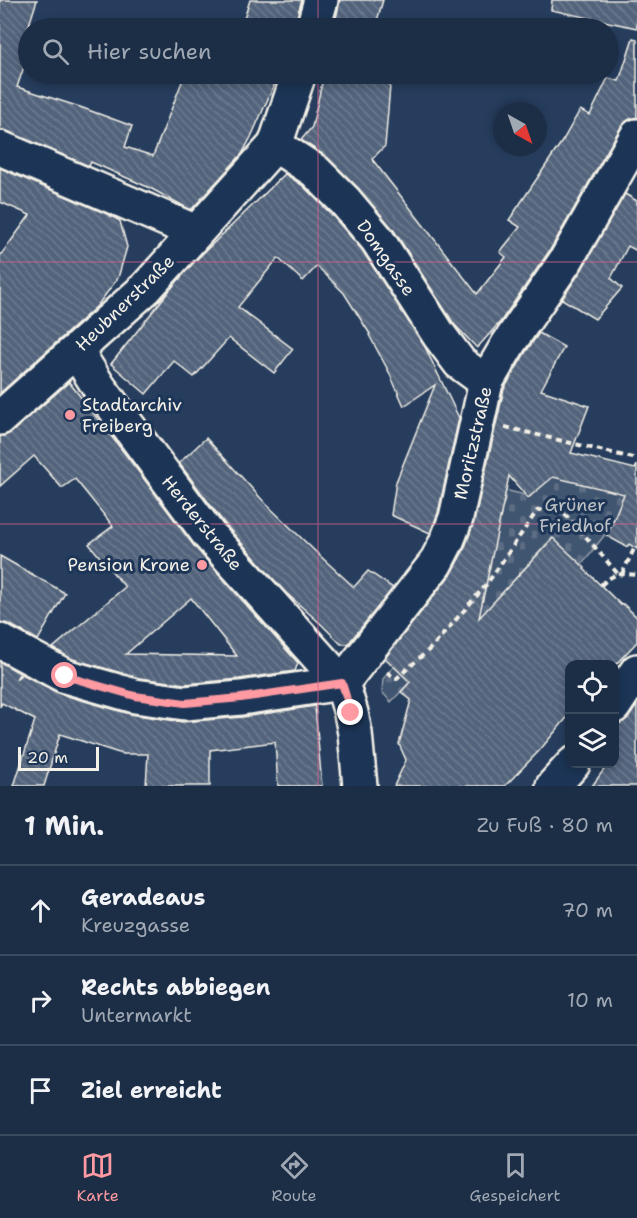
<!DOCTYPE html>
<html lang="de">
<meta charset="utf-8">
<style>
:root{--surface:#1c2e46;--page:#293a51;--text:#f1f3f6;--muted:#a0a8b3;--line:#3a4a5f;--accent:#ff9aa2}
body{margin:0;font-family:"Shantell Sans",sans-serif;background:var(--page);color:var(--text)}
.controls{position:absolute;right:18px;bottom:18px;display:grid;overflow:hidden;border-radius:12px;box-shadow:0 3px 9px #0003}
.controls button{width:54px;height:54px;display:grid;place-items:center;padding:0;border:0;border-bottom:2px solid var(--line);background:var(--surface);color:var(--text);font:30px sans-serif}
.compass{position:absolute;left:493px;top:102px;width:54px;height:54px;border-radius:50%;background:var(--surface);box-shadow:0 3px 9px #0003;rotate:140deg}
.scale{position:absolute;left:18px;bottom:15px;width:81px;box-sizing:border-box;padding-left:6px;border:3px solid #f4f1e8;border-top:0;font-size:16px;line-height:21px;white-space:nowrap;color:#f4f1e8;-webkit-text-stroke:4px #1d3557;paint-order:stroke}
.stop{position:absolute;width:18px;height:18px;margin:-14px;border:4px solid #ff9aa2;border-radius:50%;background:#fff}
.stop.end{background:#ff9aa2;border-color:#fff;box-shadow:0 2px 6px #0008}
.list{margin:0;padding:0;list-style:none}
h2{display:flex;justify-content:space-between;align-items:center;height:78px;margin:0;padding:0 24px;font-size:26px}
h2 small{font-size:20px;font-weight:400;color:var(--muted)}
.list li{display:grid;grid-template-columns:39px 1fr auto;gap:18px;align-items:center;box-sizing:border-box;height:90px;padding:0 24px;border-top:2px solid var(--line)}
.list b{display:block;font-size:22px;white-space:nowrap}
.list p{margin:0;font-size:20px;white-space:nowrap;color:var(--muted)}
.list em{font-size:20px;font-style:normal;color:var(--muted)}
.icon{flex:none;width:33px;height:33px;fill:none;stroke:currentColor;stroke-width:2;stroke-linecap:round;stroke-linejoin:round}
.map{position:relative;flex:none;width:637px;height:786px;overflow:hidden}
.search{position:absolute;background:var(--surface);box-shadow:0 3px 9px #0003;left:18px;right:18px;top:18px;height:66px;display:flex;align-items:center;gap:15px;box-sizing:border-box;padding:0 21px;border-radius:33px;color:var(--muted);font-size:22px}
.sheet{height:348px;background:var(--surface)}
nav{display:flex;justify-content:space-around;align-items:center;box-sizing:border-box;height:84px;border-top:2px solid var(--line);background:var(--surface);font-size:16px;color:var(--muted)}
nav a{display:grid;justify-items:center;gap:3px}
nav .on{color:var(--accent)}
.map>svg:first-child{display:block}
.cemetery{fill:url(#cemetery-stones);stroke:#9aa2ac;stroke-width:1.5}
.building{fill:url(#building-back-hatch);stroke:#f4f1e8;stroke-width:1.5;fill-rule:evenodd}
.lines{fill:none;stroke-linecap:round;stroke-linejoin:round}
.minor-casing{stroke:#f4f1e8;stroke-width:38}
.path{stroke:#f4f1e8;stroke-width:4;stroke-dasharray:6 4.5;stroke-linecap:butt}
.minor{stroke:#1d3557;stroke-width:33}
.route{stroke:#ff9aa2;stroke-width:8}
.grid{fill:none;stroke:#d4648c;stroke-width:1.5;stroke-opacity:0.55}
.poi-dot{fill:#ff9aa2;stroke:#1d3557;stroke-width:2}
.labels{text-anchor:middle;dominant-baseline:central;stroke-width:6;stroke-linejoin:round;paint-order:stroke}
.street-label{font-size:18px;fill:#f4f1e8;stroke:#1d3557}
.poi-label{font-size:18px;fill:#f4f1e8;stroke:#1d3557;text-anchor:start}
.park-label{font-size:18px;fill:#bec2c4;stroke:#1d3557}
</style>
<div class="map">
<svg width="637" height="786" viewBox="0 0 637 786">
<defs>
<pattern id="cemetery-stones" width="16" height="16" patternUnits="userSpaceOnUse" patternTransform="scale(1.5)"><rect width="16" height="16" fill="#40546f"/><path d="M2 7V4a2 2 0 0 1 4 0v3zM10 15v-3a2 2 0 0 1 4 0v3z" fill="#5c6d84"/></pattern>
<pattern id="building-back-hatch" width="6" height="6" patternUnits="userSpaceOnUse" patternTransform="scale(1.5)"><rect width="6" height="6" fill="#52647b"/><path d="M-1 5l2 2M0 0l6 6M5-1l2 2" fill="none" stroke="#6c7b8e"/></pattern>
</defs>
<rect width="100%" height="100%" fill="#263d5d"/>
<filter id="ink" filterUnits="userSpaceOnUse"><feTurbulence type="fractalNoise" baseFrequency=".0167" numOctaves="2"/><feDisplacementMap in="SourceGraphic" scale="12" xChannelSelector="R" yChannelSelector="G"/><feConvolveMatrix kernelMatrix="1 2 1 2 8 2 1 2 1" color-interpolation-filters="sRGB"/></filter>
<g filter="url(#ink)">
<polygon class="cemetery" points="533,470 586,485 589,486 589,484 601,487 601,489 605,490 605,488 625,493 610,528 606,528 607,532 581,565 552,538 523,570 455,650 413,679 391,702 382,692 383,679 394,666 400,672 500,519 501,514 498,514 501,502 504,503 505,499 502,498 504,490 525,495 527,498 531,496 528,493"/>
<g class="building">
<polygon points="0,0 37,0 28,28 28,55 17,87 80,107 132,126 125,147 153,156 185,74 279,74 251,137 242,154 191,210 150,188 91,162 89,166 7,131 0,130"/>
<polygon points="250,0 302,0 295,23 295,28 241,28"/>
<polygon points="340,0 383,0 375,28 334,28"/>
<polygon points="552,0 637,0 637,28 551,10"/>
<polygon points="633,38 637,39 637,117 628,120 621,127 550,250 501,321 477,348 454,324 393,229 359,189 328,158 301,140 312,127 324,74 391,74 385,146 372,159 477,294 506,257 500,252 520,227 509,220 563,140 580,110 590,115 608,78 619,81"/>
<polygon points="0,168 107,214 120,221 127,247 118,278 97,306 0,393 0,256 30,215 0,202"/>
<polygon points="285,174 303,186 331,214 362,250 425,347 459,418 438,513 430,533 391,515 396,482 435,385 404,406 388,370 369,335 370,334 344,293 317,266 303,281 278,258 238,307 293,349 274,373 229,338 194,377 174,361 146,394 111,364 169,291 195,261"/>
<polygon points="625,194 637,201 637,251 628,246 611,278 622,288 595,319 562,299 582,269"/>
<polygon points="539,333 564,347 541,390 589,406 571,453 635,469 637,465 637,549 629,544 627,547 607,536 624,494 553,477 528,498 509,476 479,618 553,538 585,568 584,569 621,605 623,604 637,617 637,642 616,664 570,664 570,714 539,751 505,786 394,786 406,760 399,744 411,700 401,692 410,682 385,658 450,575 464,550 474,522 504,389 525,353"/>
<path d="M 69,382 L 132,463 L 194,546 L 298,663 L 295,671 L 239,679 L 185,684 L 139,678 L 72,659 L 53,648 L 125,587 L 89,544 L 113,526 L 75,479 L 62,488 L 34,456 L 0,486 L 0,436 L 4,436 L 12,432 ZM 191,598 L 237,656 L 126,654 Z"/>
<polygon points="206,438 266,504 318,554 354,587 368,571 393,588 348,644 341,644 321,624 285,592 224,523 179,463"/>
<polygon points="0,556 65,593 38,640 9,624 0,622"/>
<polygon points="0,662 20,673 16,679 22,674 60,694 130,714 182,722 243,717 315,706 322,786 278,786 275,742 210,750 210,786 146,786 148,754 122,754 60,734 44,786 14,786 35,720 2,703 0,707"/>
<polygon points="637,705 637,786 592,786 608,764 615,764 615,727 616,724 623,722 629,717"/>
</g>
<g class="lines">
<g class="minor-casing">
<g id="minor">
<polyline points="313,28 321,0"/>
<polyline points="275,145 315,171 345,201 377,239 439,335 460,363 486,382"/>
<polyline points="0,148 196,232"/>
<polyline points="76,351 99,387 209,535 342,683 351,713 355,733 360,786"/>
<polyline points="0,418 146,288 275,145 299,74"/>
<polyline points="0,641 65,676 135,696 185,703 241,698 342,683"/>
<polyline points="342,683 435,564 447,541 456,518 486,382 509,343 566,260 637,136"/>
<polyline points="614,706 637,671"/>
<polyline points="553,786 573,764"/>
</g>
</g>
<g class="path">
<polyline points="505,427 637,459"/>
<polyline points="622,574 635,547"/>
<path d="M 601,585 C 614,573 620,573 637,575"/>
<polyline points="387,672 396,679 433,646 486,585 537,511 555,506 574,523 618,574"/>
</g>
<use href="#minor" class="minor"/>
</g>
</g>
<g class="lines" filter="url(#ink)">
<polyline class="route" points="65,676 135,696 185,703 241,698 342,683 351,713"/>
</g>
<path class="grid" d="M 318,0 L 318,28M 318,74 L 318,786M 0,262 L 637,262M 0,524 L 637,524"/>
<g class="poi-dot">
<circle cx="70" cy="415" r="6"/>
<circle cx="202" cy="565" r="6"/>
</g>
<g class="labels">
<g class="street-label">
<text transform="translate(386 258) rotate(55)">Domgasse</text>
<text transform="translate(125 303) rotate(-44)">Heubnerstraße</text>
<text transform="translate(473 443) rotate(-77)">Moritzstraße</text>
<text transform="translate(202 523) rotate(51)">Herderstraße</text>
</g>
<g class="poi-label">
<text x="82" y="405">Stadtarchiv<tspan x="82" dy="21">Freiberg</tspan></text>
<text x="190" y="565" text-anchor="end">Pension Krone</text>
</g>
<g class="park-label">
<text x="575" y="505">Grüner<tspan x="575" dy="21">Friedhof</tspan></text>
</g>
</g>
</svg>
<div class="controls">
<button><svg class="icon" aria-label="locate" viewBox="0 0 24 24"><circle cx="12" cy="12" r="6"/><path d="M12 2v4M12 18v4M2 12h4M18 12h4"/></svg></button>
<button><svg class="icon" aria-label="layers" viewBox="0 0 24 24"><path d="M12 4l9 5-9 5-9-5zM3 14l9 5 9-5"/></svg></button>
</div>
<svg class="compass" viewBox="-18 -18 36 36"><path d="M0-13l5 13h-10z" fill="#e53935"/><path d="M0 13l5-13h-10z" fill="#a0a8b3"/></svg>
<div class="scale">20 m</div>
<div class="stop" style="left:65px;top:676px"></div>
<div class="stop end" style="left:351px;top:713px"></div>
<div class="search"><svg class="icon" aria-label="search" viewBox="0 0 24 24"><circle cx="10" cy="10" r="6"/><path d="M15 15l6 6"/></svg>Hier suchen</div>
</div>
<section class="sheet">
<h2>1 Min.<small>Zu Fuß · 80 m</small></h2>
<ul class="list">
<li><svg class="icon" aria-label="ahead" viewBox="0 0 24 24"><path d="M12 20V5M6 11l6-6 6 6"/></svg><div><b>Geradeaus</b><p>Kreuzgasse</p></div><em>70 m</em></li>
<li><svg class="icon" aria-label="right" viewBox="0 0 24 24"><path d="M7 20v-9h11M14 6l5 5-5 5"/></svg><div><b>Rechts abbiegen</b><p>Untermarkt</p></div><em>10 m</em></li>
<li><svg class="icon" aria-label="arrive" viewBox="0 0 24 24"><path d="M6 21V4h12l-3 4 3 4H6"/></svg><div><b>Ziel erreicht</b></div></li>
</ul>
</section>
<nav>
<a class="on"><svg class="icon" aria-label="map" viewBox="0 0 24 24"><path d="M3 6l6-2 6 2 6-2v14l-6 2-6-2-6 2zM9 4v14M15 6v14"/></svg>Karte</a>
<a><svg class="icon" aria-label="directions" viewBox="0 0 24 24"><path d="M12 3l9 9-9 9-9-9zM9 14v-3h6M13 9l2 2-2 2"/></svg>Route</a>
<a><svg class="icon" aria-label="saved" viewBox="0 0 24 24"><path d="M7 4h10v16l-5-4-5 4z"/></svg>Gespeichert</a>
</nav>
